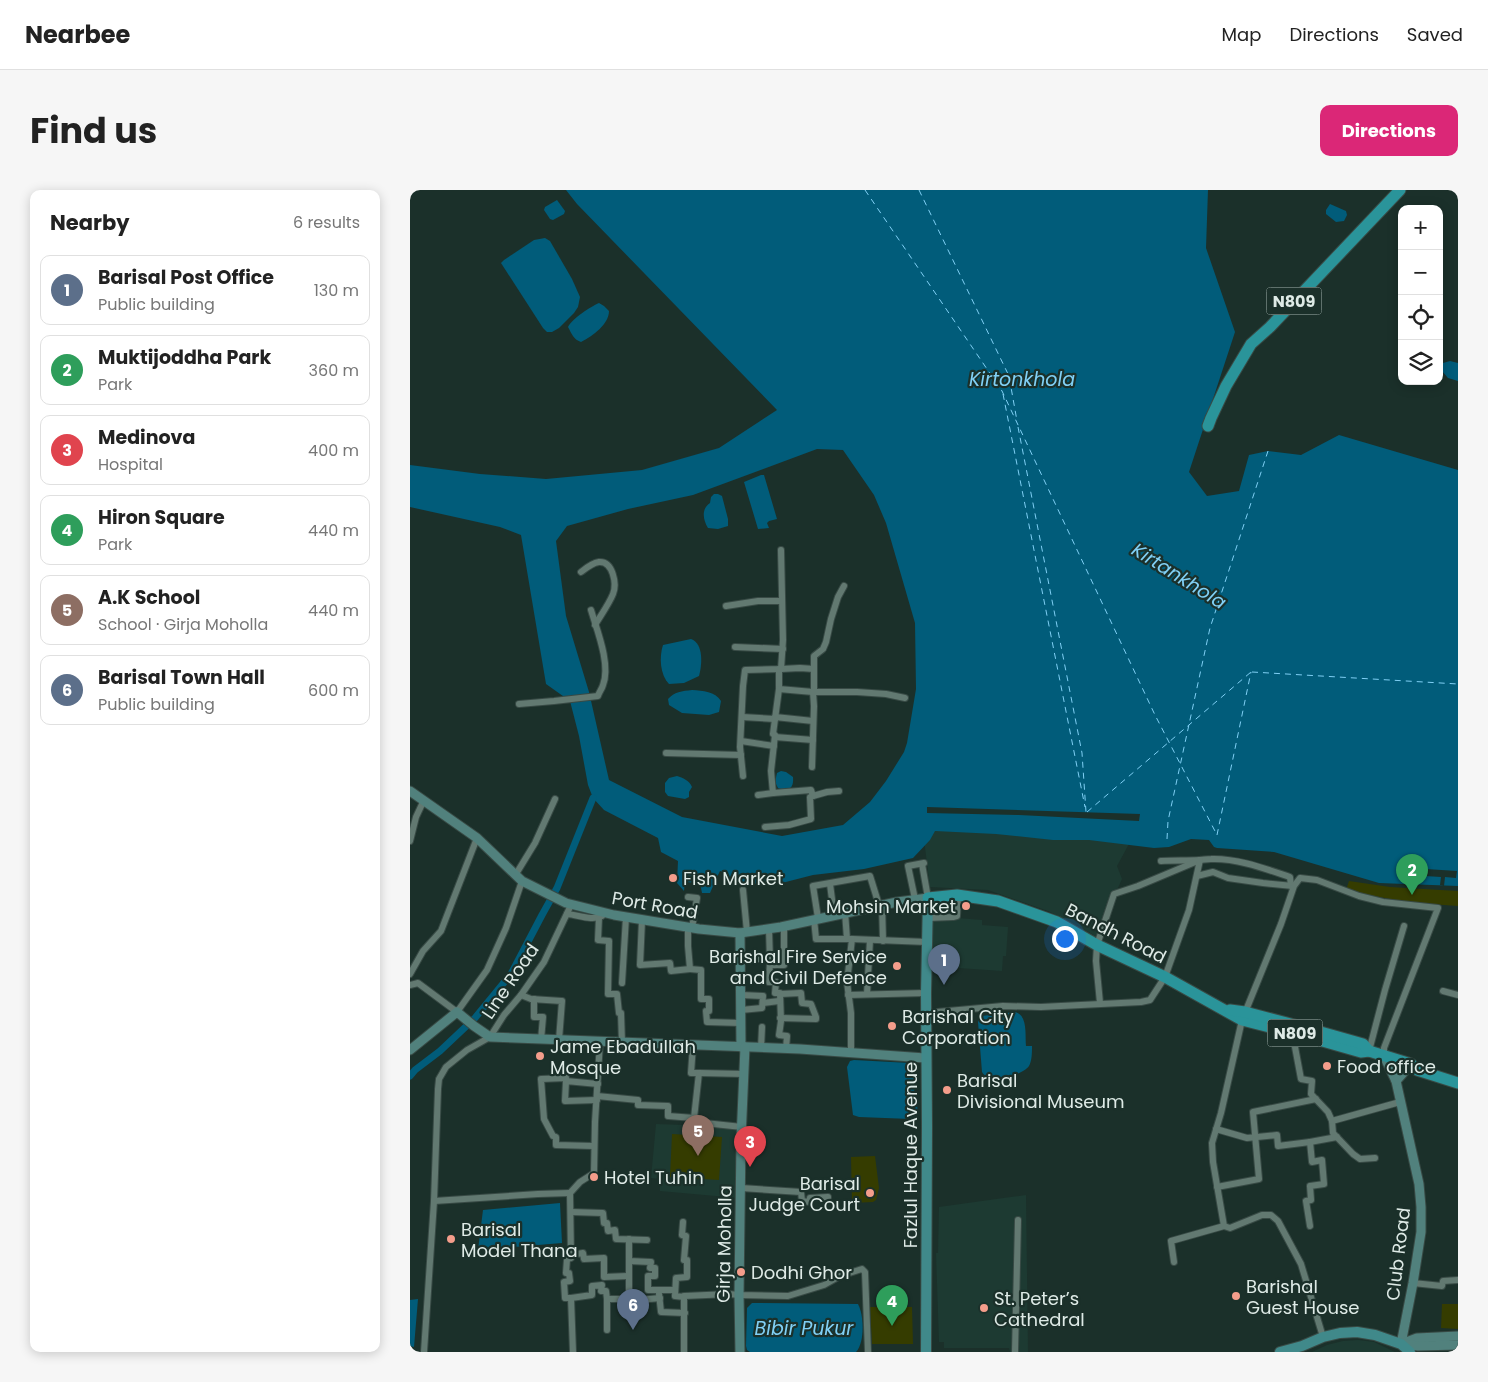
<!DOCTYPE html>
<meta charset="utf-8">
<style>
:root{--surface:#fff;--page:#f6f6f6;--text:#222;--muted:#767676;--line:#e0e0e0;--accent:#db2777}
body{margin:0;font-family:Poppins,sans-serif;background:var(--page);color:var(--text)}
.controls{position:absolute;right:15px;top:15px;display:grid;overflow:hidden;border-radius:10px;box-shadow:0 2px 12px #0003}
.controls button{width:45px;height:45px;display:grid;place-items:center;padding:0;border:0;border-bottom:1px solid var(--line);background:var(--surface);color:var(--text);font:25px sans-serif}
.you{position:absolute;left:654px;top:748px;width:18px;height:18px;margin:-12px;border:4px solid #fff;border-radius:50%;background:#1a73e8;box-shadow:0 0 0 8px #1a73e833}
.badge{display:grid;place-items:center;width:32px;height:32px;border-radius:50%;background:var(--accent);color:#fff;font-size:16px;font-weight:700}
.pin{position:absolute;translate:-50% -41px;filter:drop-shadow(0 1px 2px #0008)}
.pin::after{content:'';position:absolute;top:26px;width:18px;height:15px;background:inherit;clip-path:polygon(0 0,100% 0,50% 100%)}
.list{margin:0;padding:0;list-style:none}
h2{display:flex;justify-content:space-between;align-items:center;height:65px;margin:0;padding:0 20px;font-size:21px}
h2 small{font-size:16px;font-weight:400;color:var(--muted)}
.list li{display:grid;grid-template-columns:32px 1fr auto;gap:15px;align-items:center;box-sizing:border-box;height:70px;margin:0 10px 10px;padding:0 10px;border:1px solid var(--line);border-radius:10px}
.list b{display:block;font-size:19px;white-space:nowrap}
.list p{margin:0;font-size:16px;white-space:nowrap;color:var(--muted)}
.list em{font-size:16px;font-style:normal;color:var(--muted)}
.icon{flex:none;width:28px;height:28px;fill:none;stroke:currentColor;stroke-width:2;stroke-linecap:round;stroke-linejoin:round}
.map{position:relative;flex:none;width:1048px;height:1162px;overflow:hidden;border-radius:10px}
header{display:flex;align-items:center;gap:30px;box-sizing:border-box;height:70px;padding:0 25px;background:var(--surface);border-bottom:1px solid var(--line)}
header strong{font-size:24px}
nav{display:flex;gap:28px;margin-inline-start:auto;font-size:18px}
.intro{display:flex;align-items:center;justify-content:space-between;box-sizing:border-box;height:120px;padding:0 30px}
h1{margin:0;font-size:35px}
.button{padding:12px 22px;border-radius:10px;background:var(--accent);color:#fff;font-size:18px;font-weight:700}
main{display:flex;gap:30px;padding:0 30px}
aside{flex:1;background:var(--surface);border-radius:10px;box-shadow:0 2px 12px #0003}
.map>svg:first-child{display:block}
.built{fill:#1d3a32}
.green{fill:#353c00}
.water{fill:#015c7a;fill-rule:evenodd}
.pier{fill:#1b302a}
.lines{fill:none;stroke-linecap:round;stroke-linejoin:round}
.canal{stroke:#015c7a;stroke-width:7}
.ferry{stroke:#80d0f5;stroke-width:1;stroke-dasharray:6 5;stroke-linecap:butt}
.street-casing{stroke:#384a45;stroke-width:8}
.secondary-casing{stroke:#384a45;stroke-width:11}
.primary-casing{stroke:#384a45;stroke-width:12}
.highway-casing{stroke:#384a45;stroke-width:13}
.street{stroke:#627971;stroke-width:6}
.secondary{stroke:#51817d;stroke-width:9}
.primary{stroke:#40898a;stroke-width:10}
.highway{stroke:#2a949a;stroke-width:11}
.poi-dot{fill:#f49d8b;stroke:#1b302a;stroke-width:2}
.labels{text-anchor:middle;dominant-baseline:central;stroke-width:4.5;stroke-linejoin:round;paint-order:stroke}
.shield{fill:#1b302a;stroke:#a4b2ae;stroke-width:1}
.shield-label{font-size:16px;font-weight:bold;fill:#deeae6}
.poi-label{font-size:18px;fill:#deeae6;stroke:#1b302a;text-anchor:start}
.street-label{font-size:18px;fill:#deeae6;stroke:#1b302a}
.water-label{font-size:19px;font-style:italic;fill:#80d0f5;stroke:#1b302a}
</style>
<header>
<strong>Nearbee</strong>
<nav><a>Map</a><a>Directions</a><a>Saved</a></nav>
</header>
<div class="intro"><h1>Find us</h1><a class="button">Directions</a></div>
<main>
<aside>
<h2>Nearby<small>6 results</small></h2>
<ul class="list">
<li><span class="badge" style="background:#5c6f8a">1</span><div><b>Barisal Post Office</b><p>Public building</p></div><em>130 m</em></li>
<li><span class="badge" style="background:#2e9e5b">2</span><div><b>Muktijoddha Park</b><p>Park</p></div><em>360 m</em></li>
<li><span class="badge" style="background:#e0444e">3</span><div><b>Medinova</b><p>Hospital</p></div><em>400 m</em></li>
<li><span class="badge" style="background:#2e9e5b">4</span><div><b>Hiron Square</b><p>Park</p></div><em>440 m</em></li>
<li><span class="badge" style="background:#8d6e63">5</span><div><b>A.K School</b><p>School · Girja Moholla</p></div><em>440 m</em></li>
<li><span class="badge" style="background:#5c6f8a">6</span><div><b>Barisal Town Hall</b><p>Public building</p></div><em>600 m</em></li>
</ul>
</aside>
<div class="map">
<svg width="1048" height="1162" viewBox="0 0 1048 1162">
<rect width="100%" height="100%" fill="#1b302a"/>
<g class="built">
<polygon points="733,628 707,676 712,689 697,722 688,749 682,744 638,721 578,700 520,697 513,641"/>
<polygon points="523,726 572,730 572,735 598,737 596,766 593,766 592,781 520,776"/>
<polygon points="246,934 330,937 328,1008 250,1001 250,989 241,988"/>
<polygon points="616,1005 618,1162 600,1162 599,1158 534,1158 534,1152 529,1152 526,1063 528,1063 529,1017"/>
<polygon points="948,1150 964,1152 985,1162 902,1162 917,1155 933,1151"/>
</g>
<g class="green">
<path d="M 939,691 L 980,697 L 1048,701 L 1048,716 C 1010,714 973,709 936,700 Z"/>
<polygon points="262,944 312,947 309,990 260,987"/>
<polygon points="465,966 469,998 466,1010 463,1012 442,1013 441,967"/>
<polygon points="1032,1114 1048,1114 1048,1139 1031,1138"/>
<polygon points="460,1117 502,1117 503,1154 462,1154"/>
</g>
<g class="water">
<path d="M 156,0 L 798,0 L 796,58 L 825,142 L 779,282 L 797,306 L 829,301 L 839,265 L 858,261 L 891,265 L 929,245 L 1048,280 L 1048,696 L 969,693 L 864,662 L 807,658 L 804,657 L 799,650 L 781,649 L 759,657 L 744,658 L 679,650 L 643,650 L 586,644 L 525,641 L 520,650 L 503,668 L 454,679 L 403,685 L 368,694 L 316,693 L 316,683 L 310,681 L 307,687 L 300,703 L 292,703 L 290,693 L 275,692 L 274,701 L 267,693 L 268,671 L 251,662 L 248,648 L 194,620 L 183,608 L 178,595 L 169,546 L 160,511 L 136,494 L 111,345 L 90,337 L 0,317 L 0,275 L 70,284 L 136,289 L 232,280 L 309,258 L 367,220 L 167,14 ZM 407,259 L 433,260 L 464,305 L 476,333 L 505,433 L 506,499 L 497,553 L 494,562 L 476,591 L 460,612 L 433,635 L 372,646 L 272,627 L 199,590 L 179,502 L 156,426 L 146,351 L 157,336 L 218,319 L 283,305 Z"/>
<polygon points="147,10 155,21 154,24 143,30 140,29 134,20 135,17"/>
<polygon points="920,14 936,21 937,25 934,31 926,32 916,24 916,20"/>
<polygon points="135,48 140,51 162,89 170,107 168,117 164,123 149,138 142,142 137,142 133,138 91,73 94,70 124,50"/>
<path d="M 189,113 L 194,116 L 199,121 C 199,134 183,146 171,152 C 163,149 162,144 158,137 C 163,128 180,117 189,113 Z"/>
<polygon points="1040,171 1048,173 1048,191 1038,188 1032,181 1033,173"/>
<polygon points="351,285 354,285 367,329 359,331 357,333 359,338 348,339 334,292"/>
<path d="M 304,304 L 308,304 L 312,306 L 318,329 L 318,336 L 308,339 L 298,338 C 293,330 291,319 300,313 L 301,307 Z"/>
<path d="M 281,449 C 294,454 292,475 289,486 L 274,493 L 259,494 C 250,485 249,467 253,455 Z"/>
<path d="M 282,500 C 293,501 305,501 311,511 L 309,522 L 299,525 L 272,523 L 259,515 L 258,509 C 264,502 272,501 282,500 Z"/>
<path d="M 371,581 L 376,582 L 383,587 C 384,598 379,602 368,598 L 365,592 L 367,583 Z"/>
<path d="M 267,586 C 273,588 279,590 282,597 L 279,602 L 279,607 L 275,609 L 258,606 L 255,602 L 255,593 L 259,588 Z"/>
<path d="M 605,822 C 618,825 615,845 616,856 L 622,856 C 622,862 622,871 619,876 C 612,886 578,894 572,882 L 568,832 L 569,828 L 572,826 Z"/>
<path d="M 444,870 L 500,873 L 506,875 L 507,896 L 505,896 L 504,902 L 505,906 L 507,906 L 507,909 L 505,909 L 505,915 L 507,915 C 508,923 508,925 501,929 L 449,927 L 443,925 L 437,877 L 440,871 Z"/>
<polygon points="150,1013 152,1053 68,1060 73,1020"/>
<polygon points="8,1109 4,1157 0,1156 0,1110"/>
<path d="M 342,1113 L 448,1114 C 454,1125 455,1152 446,1162 L 340,1162 L 337,1160 L 336,1156 L 337,1118 Z"/>
</g>
<g class="pier">
<polygon points="517,617 730,624 729,631 609,625 517,623"/>
<polygon points="1016,679 1047,681 1046,688 1035,687 1034,696 1030,695 1031,687 1015,686"/>
</g>
<g class="lines">
<polyline class="canal" points="0,886 5,880 30,861 65,828 101,784 132,725 147,698 183,608"/>
<g class="ferry">
<polyline points="455,0 592,201 745,525 807,645"/>
<polyline points="509,0 599,186 607,231"/>
<polyline points="593,204 675,617"/>
<polyline points="608,237 672,563 676,622"/>
<polyline points="842,482 1048,494"/>
<polyline points="677,622 841,482"/>
<polyline points="807,645 841,482"/>
<polyline points="757,649 758,631 800,438 858,261"/>
</g>
<g class="street-casing">
<g id="street">
<path d="M 171,382 C 176,378 182,373 189,372 C 203,371 207,394 203,404 C 199,414 191,425 185,435"/>
<polyline points="316,416 348,411 372,411"/>
<polyline points="325,457 373,459"/>
<polyline points="369,479 369,499 403,502"/>
<polyline points="371,479 390,478 404,479"/>
<polyline points="404,502 404,466 413,459 416,452 421,429 428,407 434,396"/>
<path d="M 109,514 L 144,511 L 188,506 C 189,502 192,499 193,495 C 201,475 187,440 181,420"/>
<polyline points="332,527 365,529"/>
<polyline points="365,527 403,531"/>
<polyline points="365,547 403,550"/>
<polyline points="331,551 364,556"/>
<polyline points="256,563 331,565"/>
<polyline points="402,577 404,516 403,502 447,502 476,504 495,508"/>
<polyline points="333,586 330,557 333,496 335,480 371,479 373,450 371,360"/>
<polyline points="348,605 363,603 361,581 365,545 363,544 369,499"/>
<polyline points="403,606 417,602 429,601"/>
<polyline points="355,637 379,635 401,629 400,607 403,606 401,600 363,603"/>
<polyline points="0,651 6,627 14,610"/>
<path d="M 751,671 C 764,670 776,671 790,670 C 793,670 797,669 801,669 C 827,668 856,679 880,687 L 881,696"/>
<polyline points="512,674 518,708"/>
<polyline points="106,684 125,653 145,609"/>
<polyline points="787,686 803,682 818,688 853,693 883,696"/>
<polyline points="420,694 424,725"/>
<polyline points="333,700 337,742"/>
<polyline points="278,707 287,708 282,738"/>
<polyline points="505,709 498,676 514,673"/>
<polyline points="472,714 473,751"/>
<polyline points="435,722 437,749"/>
<path d="M 157,724 C 169,725 181,731 192,726"/>
<polyline points="189,727 188,750 199,751 198,804 207,804 209,823 211,823 212,853"/>
<polyline points="408,728 403,696 460,686 469,715"/>
<polyline points="518,728 543,727 547,726 548,705"/>
<polyline points="404,729 406,749 442,749 517,752"/>
<polyline points="232,730 230,775 260,773 261,781 280,779"/>
<polyline points="278,737 278,756 280,779 291,780 291,809 299,809 299,821 296,821 297,832 331,833"/>
<polyline points="359,739 360,772 359,792 366,792 365,803 370,803 371,831 369,845 377,846 376,859"/>
<polyline points="331,769 360,769"/>
<polyline points="360,775 374,775 374,737"/>
<polyline points="0,784 13,761 31,741 67,648"/>
<polyline points="212,793 216,727"/>
<polyline points="0,795 8,793 47,822 77,780 96,738 112,691"/>
<polyline points="1033,801 1048,805"/>
<polyline points="370,804 391,803 392,813 401,814 406,827 406,829 370,828"/>
<polyline points="457,804 460,750"/>
<polyline points="111,805 121,809 152,811 149,850"/>
<polyline points="438,805 516,803"/>
<polyline points="124,809 124,827 133,827 131,850"/>
<polyline points="353,813 369,811"/>
<polyline points="690,813 686,771 687,755 704,704 728,696 790,670"/>
<polyline points="331,820 352,818 353,806 331,805"/>
<polyline points="516,823 593,816 631,817 731,812 740,810 755,787 779,720 790,670"/>
<polyline points="888,844 885,857 891,889 902,891 901,904 918,922 922,931 923,943 943,964 950,969 965,968"/>
<polyline points="283,855 281,883 289,883 284,928"/>
<polyline points="351,858 352,837"/>
<polyline points="959,861 975,800 994,736"/>
<polyline points="441,863 441,823 437,792 442,749"/>
<polyline points="289,883 335,884"/>
<polyline points="156,891 156,888 131,889 134,929 143,946 146,947 146,955 184,956"/>
<polyline points="187,906 228,910 228,915 258,916 258,926 284,928 285,932 332,937"/>
<polyline points="187,910 155,911 156,891 188,894"/>
<polyline points="922,931 990,912"/>
<polyline points="806,939 837,948 867,945 868,956 900,952"/>
<polyline points="807,997 849,989 843,922 906,909"/>
<polyline points="331,998 391,1002 392,1011 400,1012 400,1008 418,1007"/>
<polyline points="24,1011 128,1004 160,1003"/>
<polyline points="161,1022 193,1023 194,1033 197,1033 198,1041 205,1040 206,1049 237,1050"/>
<polyline points="273,1032 272,1045 276,1046 274,1070 277,1070 277,1087 266,1088 265,1106 274,1107"/>
<polyline points="900,1036 896,1011 901,1010 900,996 914,994 912,970 902,972 900,952 927,947"/>
<polyline points="219,1049 219,1071 241,1072 240,1078 245,1078 245,1086 238,1086 238,1100 265,1100"/>
<polyline points="161,1065 173,1063 174,1069 194,1068 194,1087 218,1086"/>
<polyline points="219,1071 219,1111 250,1108"/>
<polyline points="764,1072 761,1051 814,1036"/>
<polyline points="1003,1093 1032,1096 1033,1091 1048,1090"/>
<polyline points="249,1104 251,1122 275,1123"/>
<polyline points="161,1108 182,1105 182,1096 192,1095 191,1101 196,1101 197,1109"/>
<polyline points="197,1140 197,1109 219,1109"/>
<polyline points="913,1147 891,1074 868,1031 861,1025 852,1025 820,1038 814,1036 803,972 802,953 811,923 832,830 871,734 884,696 890,688 907,690 949,706 973,712 1028,718 974,858 974,866"/>
<polyline points="14,1162 24,1011 28,899 29,889 36,877 57,860 80,847 94,825 111,805 134,772 161,715"/>
<polyline points="163,1162 161,1108 155,1108 154,1092 160,1091 159,1083 156,1083 157,1069 161,1068 160,1003 170,992 184,983 185,932 190,852"/>
<polyline points="274,1162 274,1106 319,1104 329,1105 378,1106 414,1095 430,1086 452,1079 455,1082 458,1162"/>
<polyline points="605,1162 608,1030"/>
</g>
</g>
<g class="secondary-casing">
<g id="secondary">
<polyline points="0,601 67,648 112,691 156,713 204,725 289,739 330,743 371,737 487,712 518,708"/>
<polyline points="330,743 331,857"/>
<polyline points="0,860 47,822 64,836 80,847 390,859 515,868"/>
<polyline points="974,866 986,891 1009,994 1011,1017 1011,1042 1003,1093 991,1154"/>
<polyline points="986,891 1001,874"/>
<polyline points="991,1154 1007,1148 1048,1146"/>
<polyline points="994,1154 1008,1156 1048,1155"/>
<polyline points="330,1162 329,1105 331,949 335,857"/>
</g>
</g>
<g class="primary-casing">
<g id="primary">
<polyline points="516,1162 517,936 516,803 518,708"/>
<polyline points="870,1162 892,1156 913,1147 930,1143 947,1142 965,1145 991,1154 1000,1162"/>
</g>
</g>
<g class="highway-casing">
<g id="highway">
<polyline points="798,236 801,228 816,196 841,154 860,137 990,0"/>
<polyline points="518,708 547,705 588,711 647,732 687,755 755,787 832,830 888,844 951,862 959,861"/>
<polyline points="820,820 835,822 892,837"/>
<polyline points="907,841 953,854 959,861 1001,874 1007,880 1048,893"/>
</g>
</g>
<use href="#street" class="street"/>
<use href="#secondary" class="secondary"/>
<use href="#primary" class="primary"/>
<use href="#highway" class="highway"/>
</g>
<g class="poi-dot">
<circle cx="263" cy="688" r="5"/>
<circle cx="556" cy="716" r="5"/>
<circle cx="487" cy="776" r="5"/>
<circle cx="482" cy="836" r="5"/>
<circle cx="130" cy="866" r="5"/>
<circle cx="917" cy="876" r="5"/>
<circle cx="537" cy="900" r="5"/>
<circle cx="184" cy="987" r="5"/>
<circle cx="460" cy="1003" r="5"/>
<circle cx="41" cy="1049" r="5"/>
<circle cx="331" cy="1082" r="5"/>
<circle cx="826" cy="1106" r="5"/>
<circle cx="574" cy="1118" r="5"/>
</g>
<g class="labels">
<g class="shield">
<rect x="856.5" y="97.5" width="55" height="27" rx="4"/>
<rect x="857.5" y="829.5" width="55" height="27" rx="4"/>
</g>
<g class="shield-label">
<text x="884" y="111">N809</text>
<text x="885" y="843">N809</text>
</g>
<g class="poi-label">
<text x="273" y="688">Fish Market</text>
<text x="546" y="716" text-anchor="end">Mohsin Market</text>
<text x="477" y="766" text-anchor="end">Barishal Fire Service<tspan x="477" dy="21">and Civil Defence</tspan></text>
<text x="492" y="826">Barishal City<tspan x="492" dy="21">Corporation</tspan></text>
<text x="140" y="856">Jame Ebadullah<tspan x="140" dy="21">Mosque</tspan></text>
<text x="927" y="876">Food office</text>
<text x="547" y="890">Barisal<tspan x="547" dy="21">Divisional Museum</tspan></text>
<text x="194" y="987">Hotel Tuhin</text>
<text x="450" y="993" text-anchor="end">Barisal<tspan x="450" dy="21">Judge Court</tspan></text>
<text x="51" y="1039">Barisal<tspan x="51" dy="21">Model Thana</tspan></text>
<text x="341" y="1082">Dodhi Ghor</text>
<text x="836" y="1096">Barishal<tspan x="836" dy="21">Guest House</tspan></text>
<text x="584" y="1108">St. Peter’s<tspan x="584" dy="21">Cathedral</tspan></text>
</g>
<g class="street-label">
<text transform="translate(245 715) rotate(10)">Port Road</text>
<text transform="translate(706 743) rotate(27)">Bandh Road</text>
<text transform="translate(100 791) rotate(-56)">Line Road</text>
<text transform="translate(500 965) rotate(-90)">Fazlul Haque Avenue</text>
<text transform="translate(314 1054) rotate(-89)">Girja Moholla</text>
<text transform="translate(988 1064) rotate(-83)">Club Road</text>
</g>
<g class="water-label">
<text x="612" y="189">Kirtonkhola</text>
<text transform="translate(769 386) rotate(32)">Kirtankhola</text>
<text x="394" y="1138">Bibir Pukur</text>
</g>
</g>
</svg>
<div class="controls">
<button>+</button>
<button>−</button>
<button><svg class="icon" aria-label="locate" viewBox="0 0 24 24"><circle cx="12" cy="12" r="6"/><path d="M12 2v4M12 18v4M2 12h4M18 12h4"/></svg></button>
<button><svg class="icon" aria-label="layers" viewBox="0 0 24 24"><path d="M12 4l9 5-9 5-9-5zM3 14l9 5 9-5"/></svg></button>
</div>
<div class="you"></div>
<div class="pin badge" style="left:534px;top:795px;background:#5c6f8a">1</div>
<div class="pin badge" style="left:1002px;top:705px;background:#2e9e5b">2</div>
<div class="pin badge" style="left:340px;top:977px;background:#e0444e">3</div>
<div class="pin badge" style="left:482px;top:1136px;background:#2e9e5b">4</div>
<div class="pin badge" style="left:288px;top:966px;background:#8d6e63">5</div>
<div class="pin badge" style="left:223px;top:1140px;background:#5c6f8a">6</div>
</div>
</main>
